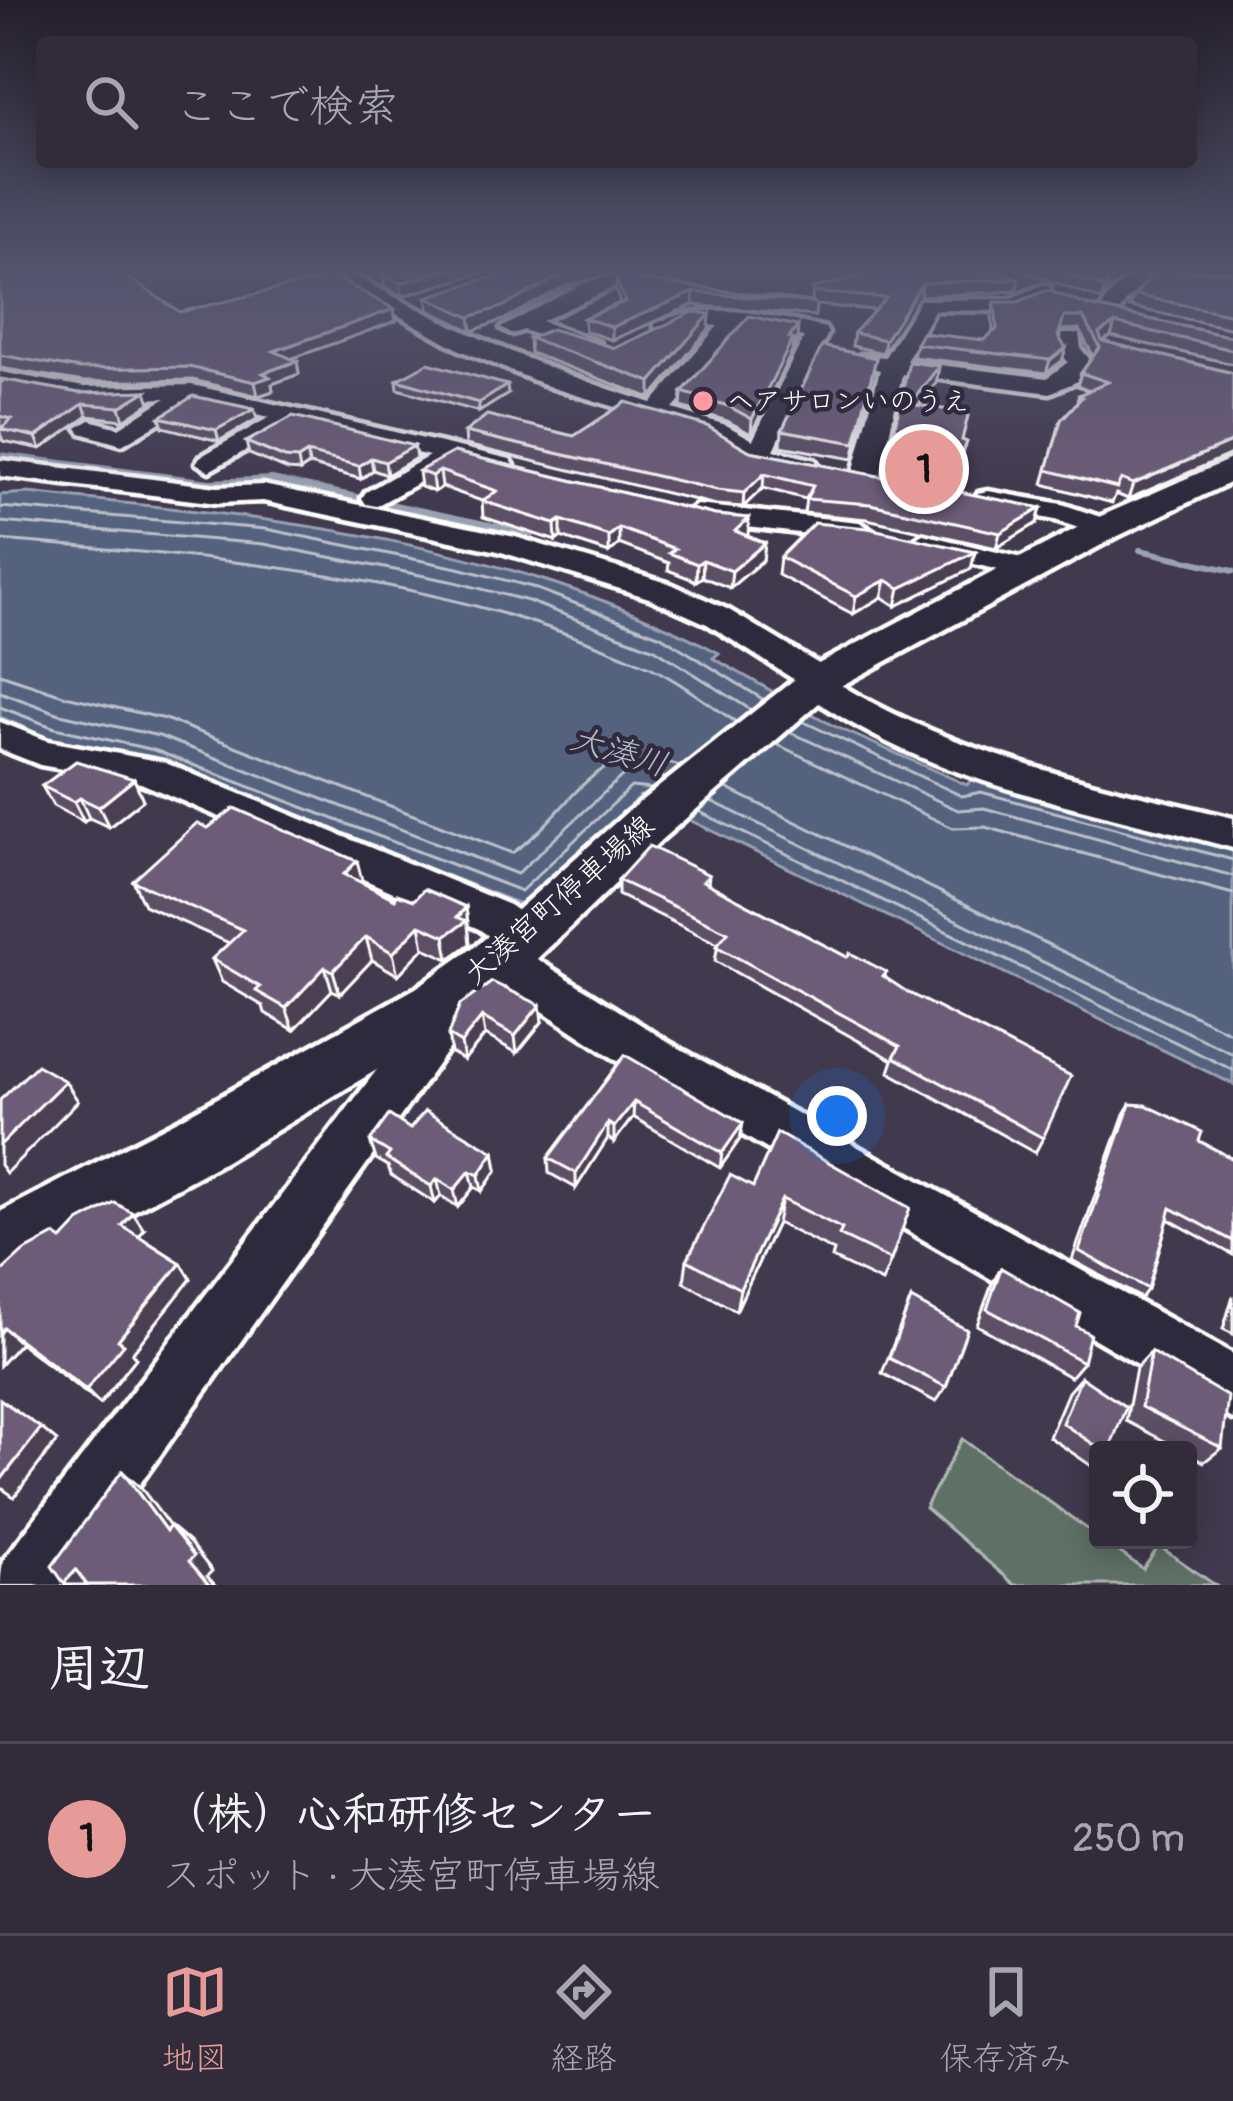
<!DOCTYPE html>
<html lang="ja">
<meta charset="utf-8">
<style>
:root{--surface:#312b3a;--page:#393342;--text:#f1f3f6;--muted:#a8a7af;--line:#4c4754;--accent:#e69b98}
body{margin:0;font-family:Pangolin,"Klee One",sans-serif;background:var(--page);color:var(--text)}
.controls{position:absolute;right:36px;bottom:36px;display:grid;overflow:hidden;border-radius:12px;box-shadow:0 6px 30px #0003}
.controls button{width:108px;height:108px;display:grid;place-items:center;padding:0;border:0;border-bottom:3px solid var(--line);background:var(--surface);color:var(--text);font:60px sans-serif}
.you{position:absolute;left:837px;top:1116px;width:42px;height:42px;margin:-30px;border:9px solid #fff;border-radius:50%;background:#1a73e8;box-shadow:0 0 0 18px #1a73e833}
.badge{display:grid;place-items:center;width:78px;height:78px;border-radius:50%;background:var(--accent);color:#111;font-size:39px;font-weight:700}
.pin{position:absolute;translate:-50% -50%;border:6px solid #fff;box-shadow:0 3px 12px #0006}
.list{margin:0;padding:0;list-style:none}
h2{display:flex;justify-content:space-between;align-items:center;height:156px;margin:0;padding:0 48px;font-size:51px}
h2 small{font-size:39px;font-weight:400;color:var(--muted)}
.list li{display:grid;grid-template-columns:78px 1fr auto;gap:36px;align-items:center;box-sizing:border-box;height:192px;padding:0 48px;border-top:3px solid var(--line)}
.list b{display:block;font-size:45px;white-space:nowrap}
.list p{margin:0;font-size:39px;white-space:nowrap;color:var(--muted)}
.list em{font-size:39px;font-style:normal;color:var(--muted)}
.icon{flex:none;width:66px;height:66px;fill:none;stroke:currentColor;stroke-width:2;stroke-linecap:round;stroke-linejoin:round}
.map{position:relative;flex:none;width:1233px;height:1585px;overflow:hidden}
.search{position:absolute;background:var(--surface);box-shadow:0 6px 30px #0003;left:36px;right:36px;top:36px;height:132px;display:flex;align-items:center;gap:30px;box-sizing:border-box;padding:0 42px;border-radius:12px;color:var(--muted);font-size:45px}
.sheet{height:348px;background:var(--surface)}
nav{display:flex;justify-content:space-around;align-items:center;box-sizing:border-box;height:168px;border-top:3px solid var(--line);background:var(--surface);font-size:33px;color:var(--muted)}
nav a{display:grid;justify-items:center;gap:6px}
nav .on{color:var(--accent)}
.map>svg:first-child{display:block}
.green{fill:#5e6f66;stroke:#aeb7b2;stroke-width:3}
.water{fill:#55627e;stroke:#99a1b2;stroke-width:3}
.lines{fill:none;stroke-linecap:round;stroke-linejoin:round}
.shore{stroke:#bbc0cb;stroke-width:3}
.stream-far1{stroke:#99a1b2;stroke-width:4.5}
.stream{stroke:#99a1b2;stroke-width:6}
.minor-casing{stroke:#fff;stroke-width:9}
.major-casing{stroke:#fff;stroke-width:9}
.minor{fill:#2f2a3d;fill-rule:evenodd}
.major{fill:#2f2a3d;fill-rule:evenodd}
.wall{fill:#5d4f66;stroke:#fff;stroke-width:3}
.shaded-wall{fill:#4c4053;stroke:#fff;stroke-width:3}
.building{fill:#6c5c77;stroke:#fff;stroke-width:3}
.poi-dot{fill:#ff9aa2;stroke:#2f2a3d;stroke-width:4.5}
.labels{text-anchor:middle;dominant-baseline:central;stroke-width:9;stroke-linejoin:round;paint-order:stroke}
.far-poi-label{font-size:27px;fill:#fff;stroke:#2f2a3d;text-anchor:start}
.street-label{font-size:30px;fill:#fff;stroke:#2f2a3d}
.water-label{font-size:33px;font-style:italic;fill:#b2b8c5;stroke:#2f2a3d}
</style>
<div class="map">
<svg width="1233" height="1585" viewBox="0 0 1233 1585">
<rect width="100%" height="100%" fill="#41394e"/>
<filter id="ink" filterUnits="userSpaceOnUse"><feTurbulence type="fractalNoise" baseFrequency=".00833" numOctaves="2"/><feDisplacementMap in="SourceGraphic" scale="24" xChannelSelector="R" yChannelSelector="G"/><feConvolveMatrix kernelMatrix="1 2 1 2 8 2 1 2 1" color-interpolation-filters="sRGB"/></filter>
<g filter="url(#ink)">
<polygon class="green" points="962,1439 1143,1569 1159,1546 1215,1585 1015,1585 925,1508"/>
<path class="water" d="M 28,493 C 264,517 506,539 719,653 L 713,658 L 832,725 L 967,785 L 973,777 L 1233,850 L 1233,1084 L 640,796 L 525,906 L 150,761 L 51,739 L 0,717 L 0,495 Z"/>
<g class="lines">
<g class="shore">
<polyline points="0,507 266,529 458,568 532,587 661,636 764,700"/>
<polyline points="0,522 264,544 455,582 528,601 655,649 751,710"/>
<path d="M 0,540 C 218,558 440,574 643,664 C 676,678 706,703 736,722"/>
<path d="M 0,674 L 66,696 L 165,719 L 512,853 C 577,809 589,736 680,766"/>
<polyline points="0,692 60,714 159,736 517,874 623,775 643,770 665,778"/>
<polyline points="0,707 55,728 154,750 521,891 631,787 652,789"/>
<polyline points="802,721 962,796 981,792 1233,860"/>
<polyline points="790,732 958,810 984,808 1233,876"/>
<polyline points="776,744 953,828 985,827 1233,894"/>
<polyline points="726,788 1233,1034"/>
<polyline points="711,801 1233,1054"/>
<polyline points="698,811 1233,1070"/>
</g>
<g class="stream-far1">
<polyline points="313,271 334,284"/>
<polyline points="386,310 465,353 556,388"/>
<polyline points="578,395 625,410"/>
</g>
<g class="stream">
<polyline points="0,455 210,482 272,479 532,534"/>
<polyline points="1034,515 1073,527"/>
<polyline points="1140,550 1233,571"/>
</g>
<g class="minor-casing">
<g id="minor">
<path d="M 320,271 L 345,271 C 451,327 537,368 652,403 L 718,326 L 692,323 L 671,334 L 655,334 L 655,324 C 708,299 769,315 825,328 L 828,333 L 774,450 L 815,460 L 819,466 L 806,474 L 750,460 L 708,435 L 553,388 L 460,350 ZM 746,324 L 804,337 L 753,440 L 726,425 L 673,409 Z"/>
<polygon points="619,271 648,271 541,321 600,343 600,353 584,353 524,330 512,334 501,328 582,284"/>
<polygon points="1133,274 1150,278 1126,301 1116,318 1102,318 1098,314 1110,294"/>
<polygon points="1043,285 1050,287 1050,295 1013,311 934,310 906,361 1047,378 1068,362 1059,350 1063,334 1079,334 1081,349 1091,361 1078,381 1050,393 902,374 880,477 876,483 856,483 852,477 880,370 860,365 860,355 885,357 920,300 1010,299"/>
<polygon points="0,372 84,387 193,385 510,459 514,465 501,473 456,462 376,506 366,504 362,498 366,492 429,456 295,423 209,471 196,463 200,457 270,417 195,401 122,445 81,433 77,428 90,420 119,428 166,398 84,401 0,386"/>
<path d="M 0,460 L 217,487 L 263,485 L 515,537 L 671,584 L 729,610 L 832,672 L 836,682 C 958,757 1096,784 1233,818 L 1233,848 C 1098,811 950,787 830,710 C 818,702 801,695 798,682 L 707,624 L 649,598 L 498,551 L 263,501 L 217,503 L 0,476 Z"/>
<polygon points="988,491 1062,504 1115,522 1120,528 1105,537 1055,520 978,505 974,499 978,493"/>
<polygon points="697,505 859,522 874,531 859,540 687,520 683,514"/>
<polygon points="923,534 1038,562 1042,568 1027,577 913,549 908,543"/>
<polygon points="0,722 48,741 163,762 509,905 540,926 546,938 540,950 529,954 670,1043 1233,1354 1233,1419 636,1073 484,972 477,959 484,946 497,942 479,929 141,783 40,765 0,749"/>
<path d="M 436,985 L 453,991 C 462,1010 460,1026 451,1045 L 68,1585 L 0,1585 L 3,1561 L 411,1025 L 419,991 Z"/>
</g>
</g>
<g class="major-casing">
<polygon id="major" points="1233,458 1233,481 1118,536 835,689 662,839 520,975 456,1022 226,1161 0,1283 0,1212 180,1119 416,988 480,943 626,813 805,671 1092,520"/>
</g>
<use href="#minor" class="minor"/>
<use href="#major" class="major"/>
</g>
<g class="wall">
<polygon points="0,271 180,312 394,309 396,321 291,358 297,361 299,374 272,384 273,391 258,396 193,380 84,382 0,368"/>
<polygon points="394,271 489,271 402,296 385,287 383,274"/>
<polygon points="511,271 627,271 569,284 503,320 472,331 429,310 427,297"/>
<polygon points="632,271 674,271 674,274 670,275 670,282 667,283 812,302 813,288 1019,279 1016,291 920,296 883,353 852,346 854,333 875,310 816,305 815,316 693,305 612,340 585,331 584,318 620,303 616,291 616,278"/>
<polygon points="1023,271 1138,271 1107,290 1101,300"/>
<polygon points="1147,271 1233,271 1233,329 1130,307 1135,295 1152,274"/>
<polygon points="995,302 1089,306 1233,337 1233,364 1111,336 1102,341 1233,373 1233,455 1128,499 1116,494 1112,503 1043,484 1061,420 1076,404 1079,395 1089,391 1077,386 1081,373 1093,356 1079,329 1060,330 1059,336 1062,361 1046,373 913,357 916,344 984,340 993,332 992,315"/>
<polygon points="710,314 709,329 651,398 530,353 529,338 615,348"/>
<polygon points="797,339 751,434 727,421 681,407 682,392"/>
<polygon points="876,358 853,459 781,446 782,430"/>
<polygon points="909,362 939,366 936,383 919,405 962,440 963,459 955,478 886,465"/>
<polygon points="0,379 79,393 150,403 124,420 88,416 41,449 3,441 0,433"/>
<polygon points="397,380 508,394 479,412 398,389"/>
<polygon points="160,417 257,419 219,441 163,427"/>
<polygon points="465,432 574,436 750,451 1041,508 1037,523 996,548 867,519 804,513 806,499 763,488 743,507 716,505 466,445"/>
<polygon points="246,442 414,446 416,458 387,475 373,470 361,479 309,465 300,471 288,470 249,454"/>
<polygon points="454,452 715,515 749,518 746,536 765,543 763,560 730,588 702,577 696,581 668,570 669,563 619,544 609,553 561,537 556,541 483,517 482,501 442,487 434,492 421,487 419,471"/>
<polygon points="975,552 971,569 896,606 882,597 853,614 778,575 780,557"/>
<polygon points="134,779 143,800 109,827 89,818 84,822 53,806 42,786"/>
<polygon points="208,828 363,883 395,899 466,907 470,944 449,959 424,948 398,975 372,960 340,994 332,990 294,1030 265,1013 263,1006 222,982 212,959 229,943 144,905 133,881"/>
<polygon points="709,875 708,884 847,957 886,972 884,977 1043,1138 1035,1153 889,1072 893,1060 715,961 718,944 618,895 618,880"/>
<polygon points="460,1005 542,1022 517,1053 485,1035 464,1060 451,1053 448,1035"/>
<polygon points="625,1055 740,1139 720,1168 633,1117 614,1142 608,1138 576,1188 549,1173 548,1158"/>
<polygon points="1130,1104 1233,1159 1233,1255 1168,1219 1148,1289 1141,1298 1072,1260 1124,1114"/>
<polygon points="410,1129 494,1152 497,1170 482,1191 474,1187 458,1207 441,1196 435,1203 391,1175 388,1166 376,1159 370,1141"/>
<polygon points="777,1133 891,1260 882,1282 832,1258 834,1251 777,1223 736,1311 684,1282 687,1260 753,1187"/>
<polygon points="144,1230 139,1236 181,1263 191,1279 132,1353 136,1358 100,1404 20,1343 0,1365 0,1273 62,1240"/>
<polygon points="1001,1268 1076,1326 1083,1362 1070,1377 977,1325 992,1284"/>
<polygon points="1233,1296 1233,1334 1223,1329"/>
<polygon points="911,1299 946,1387 936,1402 882,1373"/>
<polygon points="1151,1352 1222,1448 1204,1462 1188,1453 1188,1450 1182,1450 1126,1421 1136,1368"/>
<polygon points="1081,1377 1109,1450 1098,1450 1098,1463 1093,1467 1049,1437 1068,1392"/>
</g>
<g class="shaded-wall">
<polygon points="443,271 489,271 402,296 400,283"/>
<polygon points="568,271 627,271 569,284 503,320 472,331 470,317"/>
<polygon points="661,271 674,271 674,274 670,275 670,282 641,292 641,280"/>
<polygon points="1122,271 1138,271 1107,290 1101,300 1105,288 1111,278"/>
<polygon points="922,283 920,296 883,353 885,340"/>
<polygon points="694,292 693,305 612,340 612,327"/>
<polygon points="394,309 396,321 277,364 274,351"/>
<polygon points="710,314 709,329 651,398 651,382"/>
<polygon points="1115,323 1111,336 1098,344 1099,333"/>
<polygon points="798,326 797,339 793,344 792,352 751,434 752,419 789,338"/>
<polygon points="1066,348 1062,361 1046,373 1050,360"/>
<polygon points="297,361 299,374 272,384 273,391 258,396 255,382 263,373"/>
<polygon points="939,366 936,383 906,421 910,404"/>
<polygon points="507,385 508,394 479,412 479,403"/>
<polygon points="146,391 150,403 124,420 120,407"/>
<polygon points="83,404 88,416 41,449 36,437"/>
<polygon points="254,409 257,419 219,441 216,430"/>
<polygon points="1233,441 1231,454 1128,499 1133,484"/>
<polygon points="414,446 416,458 387,475 385,462"/>
<polygon points="307,453 309,465 300,471 298,459"/>
<polygon points="371,458 373,470 361,479 359,466"/>
<polygon points="440,471 442,487 434,492 432,476"/>
<polygon points="764,474 763,488 743,507 744,493"/>
<polygon points="1041,508 1037,523 996,548 1000,533"/>
<polygon points="749,518 748,535 733,548 735,531"/>
<polygon points="561,520 561,537 556,541 555,524"/>
<polygon points="619,528 619,544 609,553 609,536"/>
<polygon points="765,543 763,560 730,588 732,571"/>
<polygon points="975,552 971,569 896,606 900,588"/>
<polygon points="703,560 702,577 696,581 697,564"/>
<polygon points="886,580 882,597 853,614 856,596"/>
<polygon points="134,779 143,800 109,827 99,807"/>
<polygon points="80,798 89,818 84,822 74,802"/>
<polygon points="357,861 363,884 344,874"/>
<polygon points="466,907 470,944 449,959 445,936"/>
<polygon points="420,925 424,948 398,975 393,953"/>
<polygon points="366,937 372,960 340,994 333,971"/>
<polygon points="325,967 332,990 294,1030 286,1008"/>
<polygon points="540,1005 542,1022 517,1053 515,1036"/>
<polygon points="482,1017 485,1035 464,1060 461,1043"/>
<polygon points="65,1081 78,1101 6,1173 0,1165 0,1145"/>
<polygon points="634,1102 633,1117 614,1142 614,1127"/>
<polygon points="608,1123 608,1138 576,1188 576,1173"/>
<polygon points="743,1123 740,1139 720,1168 722,1153"/>
<polygon points="494,1152 497,1170 482,1191 479,1175"/>
<polygon points="470,1171 474,1187 458,1207 454,1190"/>
<polygon points="437,1179 441,1196 435,1203 431,1186"/>
<polygon points="782,1199 777,1223 736,1311 740,1289"/>
<polygon points="133,1213 144,1230 134,1242 122,1226"/>
<polygon points="181,1263 191,1279 132,1353 136,1358 100,1404 86,1390 118,1340"/>
<polygon points="4,1328 20,1343 0,1365 0,1333"/>
<polygon points="41,1428 57,1441 14,1497 0,1487 0,1481"/>
<polygon points="122,1471 142,1489 185,1547 166,1531"/>
<polygon points="170,1526 189,1542 212,1571 207,1576 215,1585 209,1585 189,1561"/>
<polygon points="76,1570 100,1585 67,1585 64,1583"/>
</g>
<g class="building">
<polygon points="0,271 118,271 180,312 333,276 394,309 274,351 297,361 263,373 270,377 255,382 189,367 80,369 0,355"/>
<polygon points="394,271 443,271 400,283 383,274"/>
<polygon points="511,271 570,271 502,307 470,317 427,297"/>
<polygon points="632,271 665,271 641,280 816,303 694,292 612,327 584,318 625,302 616,278"/>
<polygon points="884,271 1001,271 1019,279 922,283 885,340 854,333 886,298 813,292 813,288"/>
<polygon points="1059,271 1122,271 1111,278 1105,288"/>
<polygon points="1155,271 1233,271 1233,315 1135,295"/>
<polygon points="1047,290 1089,306 1233,337 1233,350 1115,323 1099,333 1102,341 1233,373 1233,441 1133,484 1121,479 1117,488 1047,470 1061,420 1082,397 1079,395 1108,382 1081,373 1100,347 1083,317 1064,317 1058,336 1066,348 1050,360 916,344 922,333 984,340 997,329 995,302 1018,302"/>
<polygon points="693,312 710,314 651,382 529,338 552,329 615,348"/>
<polygon points="749,316 798,326 789,338 793,339 752,419 728,406 682,392"/>
<polygon points="822,346 876,358 855,443 782,430"/>
<polygon points="909,362 939,366 910,404 962,412 968,416 962,440 967,442 960,460 890,448"/>
<polygon points="428,363 507,385 479,403 397,380"/>
<polygon points="0,379 79,393 146,391 120,407 83,404 36,437 0,429 12,419 0,416 0,383 2,382"/>
<polygon points="193,396 254,409 216,430 160,417"/>
<polygon points="626,402 707,426 750,451 1041,508 1000,533 870,504 806,499 813,486 764,474 744,493 717,490 465,432 487,415 574,436"/>
<polygon points="293,416 414,446 385,462 371,458 359,466 307,453 298,459 285,458 246,442"/>
<polygon points="454,452 715,515 749,518 735,531 765,543 732,571 703,560 697,564 669,553 675,549 619,528 609,536 561,520 555,524 482,501 497,491 440,471 432,476 419,471"/>
<polygon points="814,523 868,528 975,552 900,588 886,580 856,596 780,557"/>
<polygon points="76,761 134,779 99,807 80,798 74,802 42,786"/>
<polygon points="234,808 357,861 344,874 395,899 397,894 414,900 424,889 466,907 457,917 467,921 445,936 420,925 393,953 366,937 333,971 325,967 286,1008 256,991 260,987 212,959 243,930 133,881 197,823 208,828"/>
<polygon points="649,846 709,875 703,881 847,957 850,953 886,972 883,976 907,992 1071,1076 1043,1138 894,1057 900,1046 716,946 728,932 618,880"/>
<polygon points="492,982 540,1005 515,1036 482,1017 461,1043 448,1035 460,1005"/>
<polygon points="625,1055 743,1123 722,1153 634,1102 614,1127 608,1123 576,1173 548,1158"/>
<polygon points="37,1065 65,1081 0,1145 0,1100"/>
<polygon points="1130,1104 1146,1105 1202,1132 1199,1141 1233,1159 1233,1241 1171,1208 1148,1289 1079,1251"/>
<polygon points="425,1111 494,1152 479,1175 470,1171 454,1190 437,1179 431,1186 386,1158 390,1153 370,1141 389,1115 410,1129"/>
<polygon points="777,1133 910,1208 891,1260 839,1235 842,1229 782,1199 740,1289 687,1260 730,1175 753,1187"/>
<polygon points="115,1203 133,1213 122,1226 181,1263 118,1340 124,1344 86,1390 4,1328 0,1333 0,1273 23,1252 55,1235 62,1240 79,1222"/>
<polygon points="1001,1268 1080,1313 1076,1326 1090,1334 1083,1362 987,1309"/>
<polygon points="911,1299 967,1330 946,1387 889,1358"/>
<polygon points="1151,1352 1228,1397 1222,1448 1141,1407"/>
<polygon points="1081,1377 1126,1407 1109,1450 1102,1450 1062,1423"/>
<polygon points="0,1399 41,1428 0,1481"/>
<polygon points="122,1471 166,1531 170,1526 194,1556 189,1561 209,1585 87,1585 76,1570 64,1583 52,1566"/>
</g>
</g>
<linearGradient id="sky" x2="0" y2="1"><stop stop-color="#241f2b"/><stop offset="0.55" stop-color="#54546e"/><stop offset="1" stop-color="#54546e" stop-opacity="0"/></linearGradient>
<rect width="1233" height="493" fill="url(#sky)"/>
<circle class="poi-dot" cx="703" cy="401" r="12"/>
<g class="labels">
<g class="far-poi-label">
<text x="727" y="401">ヘアサロンいのうえ</text>
</g>
<g class="street-label">
<text transform="translate(559 900) rotate(-41)">大湊宮町停車場線</text>
</g>
<g class="water-label">
<text transform="translate(619 752) rotate(17)">大湊川</text>
</g>
</g>
</svg>
<div class="controls">
<button><svg class="icon" aria-label="locate" viewBox="0 0 24 24"><circle cx="12" cy="12" r="6"/><path d="M12 2v4M12 18v4M2 12h4M18 12h4"/></svg></button>
</div>
<div class="you"></div>
<div class="pin badge" style="left:924px;top:469px">1</div>
<div class="search"><svg class="icon" aria-label="search" viewBox="0 0 24 24"><circle cx="10" cy="10" r="6"/><path d="M15 15l6 6"/></svg>ここで検索</div>
</div>
<section class="sheet">
<h2>周辺<small></small></h2>
<ul class="list">
<li><span class="badge">1</span><div><b>（株）心和研修センター</b><p>スポット · 大湊宮町停車場線</p></div><em>250 m</em></li>
</ul>
</section>
<nav>
<a class="on"><svg class="icon" aria-label="map" viewBox="0 0 24 24"><path d="M3 6l6-2 6 2 6-2v14l-6 2-6-2-6 2zM9 4v14M15 6v14"/></svg>地図</a>
<a><svg class="icon" aria-label="directions" viewBox="0 0 24 24"><path d="M12 3l9 9-9 9-9-9zM9 14v-3h6M13 9l2 2-2 2"/></svg>経路</a>
<a><svg class="icon" aria-label="saved" viewBox="0 0 24 24"><path d="M7 4h10v16l-5-4-5 4z"/></svg>保存済み</a>
</nav>
